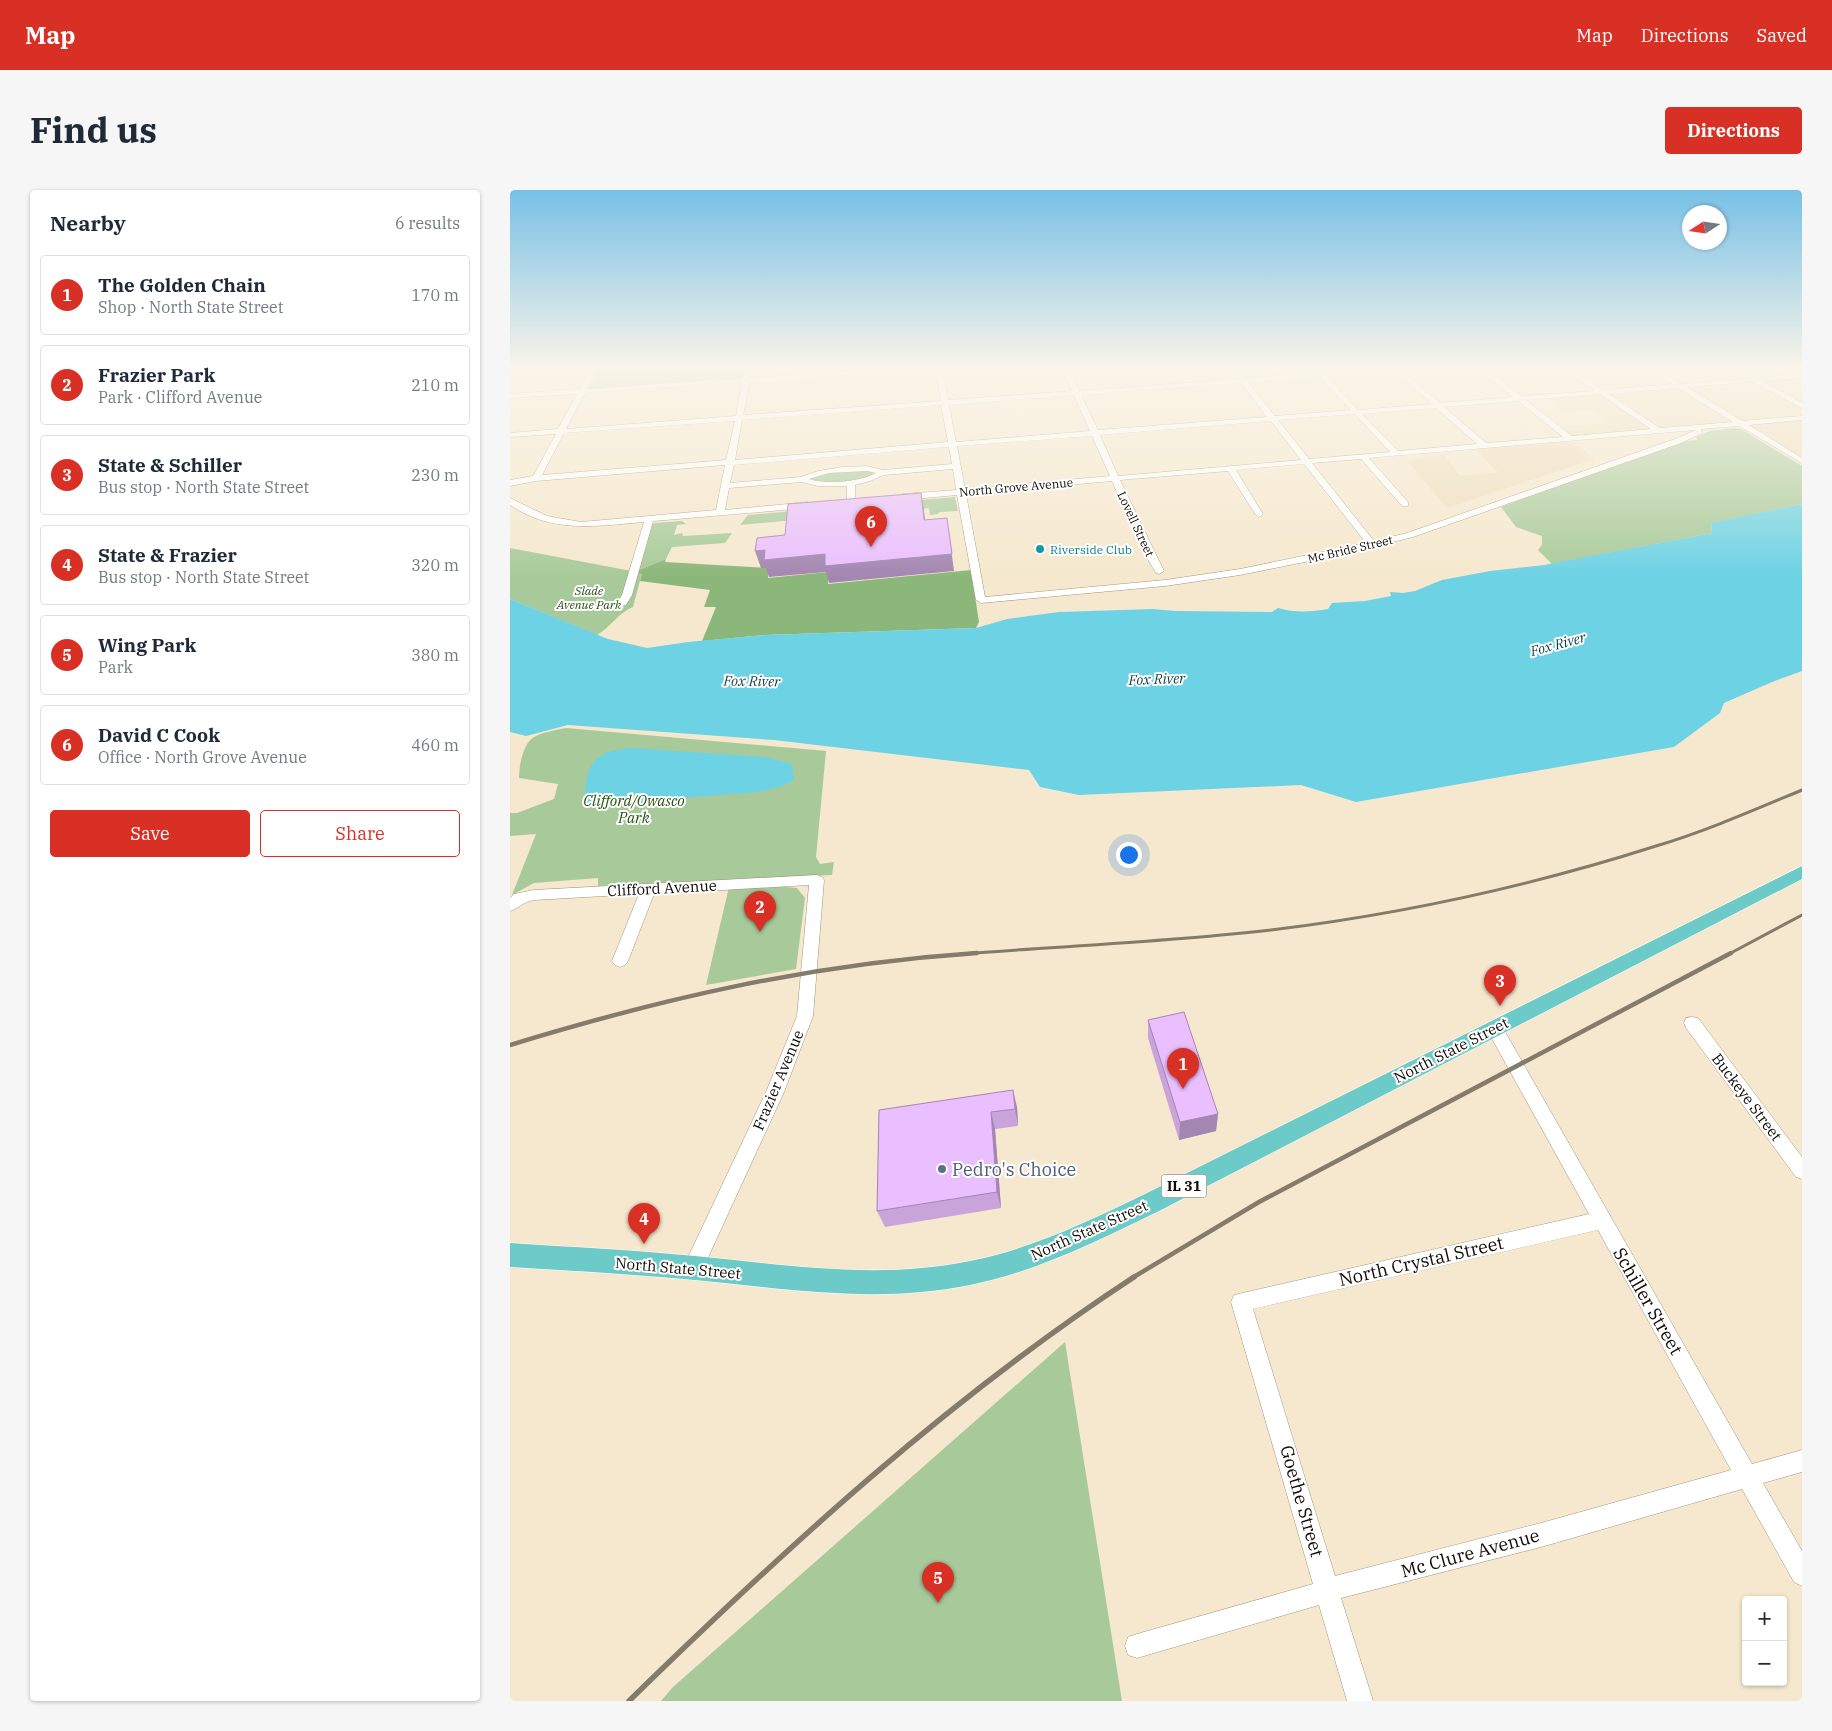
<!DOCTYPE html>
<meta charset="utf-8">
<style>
:root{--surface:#fff;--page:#f6f6f7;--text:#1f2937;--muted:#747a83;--line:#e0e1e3;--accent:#d93025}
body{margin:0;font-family:"IBM Plex Serif",serif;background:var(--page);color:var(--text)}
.controls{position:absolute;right:15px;bottom:15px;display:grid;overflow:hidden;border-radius:5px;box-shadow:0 1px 4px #0004}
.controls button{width:45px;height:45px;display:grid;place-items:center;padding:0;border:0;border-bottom:1px solid var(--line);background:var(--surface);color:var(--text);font:25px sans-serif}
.compass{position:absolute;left:1172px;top:15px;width:45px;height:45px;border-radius:50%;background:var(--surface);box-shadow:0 1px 4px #0004;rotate:258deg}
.you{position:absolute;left:618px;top:664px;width:18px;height:18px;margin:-12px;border:4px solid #fff;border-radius:50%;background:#1a73e8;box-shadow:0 0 0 8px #1a73e833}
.badge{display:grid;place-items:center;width:32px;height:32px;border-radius:50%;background:var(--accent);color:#fff;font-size:16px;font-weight:700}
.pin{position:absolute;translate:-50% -41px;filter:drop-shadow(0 1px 2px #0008)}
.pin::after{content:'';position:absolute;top:26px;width:18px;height:15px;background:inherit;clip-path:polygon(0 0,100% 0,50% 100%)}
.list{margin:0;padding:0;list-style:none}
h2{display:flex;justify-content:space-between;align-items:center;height:65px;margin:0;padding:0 20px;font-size:21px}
h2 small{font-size:16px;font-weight:400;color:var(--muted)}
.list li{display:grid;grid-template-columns:32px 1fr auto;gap:15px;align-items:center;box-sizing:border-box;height:80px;margin:0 10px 10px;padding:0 10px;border:1px solid var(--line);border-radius:5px}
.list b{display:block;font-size:19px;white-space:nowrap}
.list p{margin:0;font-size:16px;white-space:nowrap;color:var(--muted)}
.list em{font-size:16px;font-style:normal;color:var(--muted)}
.actions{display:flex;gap:10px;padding:15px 20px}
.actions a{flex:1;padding:11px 0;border:1px solid var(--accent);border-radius:5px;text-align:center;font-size:18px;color:var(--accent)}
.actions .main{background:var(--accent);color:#fff}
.map{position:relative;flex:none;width:1292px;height:1511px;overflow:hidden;border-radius:5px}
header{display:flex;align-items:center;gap:30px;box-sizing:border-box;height:70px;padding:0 25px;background:var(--accent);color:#fff}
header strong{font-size:24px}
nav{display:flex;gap:28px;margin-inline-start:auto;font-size:18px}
.intro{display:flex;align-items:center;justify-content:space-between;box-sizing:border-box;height:120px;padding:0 30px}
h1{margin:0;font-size:35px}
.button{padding:12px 22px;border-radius:5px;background:var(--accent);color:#fff;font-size:18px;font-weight:700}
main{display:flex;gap:30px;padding:0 30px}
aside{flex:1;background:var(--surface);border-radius:5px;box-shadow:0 1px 4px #0004}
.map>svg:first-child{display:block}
.built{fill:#eedebd}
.green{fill:#a8ca9a}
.forest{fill:#8cb77a}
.water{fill:#6dd2e4}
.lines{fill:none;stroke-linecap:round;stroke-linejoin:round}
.minor-casing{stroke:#a2967e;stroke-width:1}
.major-casing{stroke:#fff;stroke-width:1}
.minor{fill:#fff;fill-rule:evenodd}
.major{fill:#6ccac9;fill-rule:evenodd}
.rail-far2{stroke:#847b6a;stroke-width:3}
.rail-far1{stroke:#847b6a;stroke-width:4.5}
.rail{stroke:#847b6a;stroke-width:5.5}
.wall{fill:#c9a4db}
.shaded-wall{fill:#a486b2}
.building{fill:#eabfff;stroke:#a486b2}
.culture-dot{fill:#0f9aa8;stroke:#fff;stroke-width:2}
.service-dot{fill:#5c6f8a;stroke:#fff;stroke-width:2}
.labels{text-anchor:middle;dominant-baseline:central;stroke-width:4;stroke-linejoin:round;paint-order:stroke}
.far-street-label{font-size:12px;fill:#0f0b04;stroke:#fff}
.far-culture-label{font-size:12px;fill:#0d838f;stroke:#fff;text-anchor:start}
.far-park-label{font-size:12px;font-style:italic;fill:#285011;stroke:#fff}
.far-water-label{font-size:14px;font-style:italic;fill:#0f3e46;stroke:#fff}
.shield{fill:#fff;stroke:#57544f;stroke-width:1}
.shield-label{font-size:14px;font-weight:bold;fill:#0f0b04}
.park-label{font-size:15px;font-style:italic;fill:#285011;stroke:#fff}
.street-label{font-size:15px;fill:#0f0b04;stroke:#fff}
.near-service-label{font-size:18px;fill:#4e5e75;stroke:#fff;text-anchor:start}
.near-street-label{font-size:18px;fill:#0f0b04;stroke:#fff}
</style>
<header>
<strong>Map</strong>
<nav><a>Map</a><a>Directions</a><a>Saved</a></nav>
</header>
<div class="intro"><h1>Find us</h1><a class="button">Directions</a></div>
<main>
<aside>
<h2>Nearby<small>6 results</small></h2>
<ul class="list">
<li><span class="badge">1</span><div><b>The Golden Chain</b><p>Shop · North State Street</p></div><em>170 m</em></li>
<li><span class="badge">2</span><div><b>Frazier Park</b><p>Park · Clifford Avenue</p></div><em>210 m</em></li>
<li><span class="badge">3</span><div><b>State &amp; Schiller</b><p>Bus stop · North State Street</p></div><em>230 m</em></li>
<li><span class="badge">4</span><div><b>State &amp; Frazier</b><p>Bus stop · North State Street</p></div><em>320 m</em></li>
<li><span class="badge">5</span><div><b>Wing Park</b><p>Park</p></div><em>380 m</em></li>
<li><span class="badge">6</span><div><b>David C Cook</b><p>Office · North Grove Avenue</p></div><em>460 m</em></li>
</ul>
<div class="actions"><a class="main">Save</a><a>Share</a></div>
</aside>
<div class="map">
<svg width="1292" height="1511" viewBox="0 0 1292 1511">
<rect width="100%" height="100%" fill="#f5e8ce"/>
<polygon class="built" points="1292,186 1292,267 1232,234 1060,249 1085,269 937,318 897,271 934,265 951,286 988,282 962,257 1057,249 1043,237 1098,233 1081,220 1054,222 1033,206"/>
<g class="green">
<polygon points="89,177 235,177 233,187 229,189 79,199"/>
<polygon points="1224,238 1231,239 1292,276 1292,314 1201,334 1202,343 1042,374 1028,360 1032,355 1032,346 1006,337 991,317 1128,267 1177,251 1187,250 1186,247 1200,241"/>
<path d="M 352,280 L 366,282 L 366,286 C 345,290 321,295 300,292 L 299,287 L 316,283 Z"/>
<polygon points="445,307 448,321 430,322 428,324 420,325 419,318 230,335 238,325"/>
<polygon points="172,331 176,334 167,335 164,345 172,343 173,346 222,343 215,353 162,357 156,369 129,380 141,336 144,333"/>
<path d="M 0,358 L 132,383 L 123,417 C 108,423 102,436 87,445 L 0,409 Z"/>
<path d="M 56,538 L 316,561 L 306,667 L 310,674 L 324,672 L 322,685 L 88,696 L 88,688 L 24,693 L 2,705 L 26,644 L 0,646 L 0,623 L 7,623 L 44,609 L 48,594 L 9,588 C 9,576 13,553 24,547 C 33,542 46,540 56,538 Z"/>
<polygon points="276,693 276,697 287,698 295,708 286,779 196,795 219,697"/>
<polygon points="555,1152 612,1511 151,1511 163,1497"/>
</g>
<polygon class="forest" points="156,369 155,372 259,378 258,388 318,382 318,394 461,380 469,432 466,438 255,445 192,451 206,417 194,417 200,400 130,391 132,384 128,383 129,380"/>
<g class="water">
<path d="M 1292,314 L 1292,481 L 1262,492 L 1214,513 L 1210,523 L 1164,557 L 846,612 L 791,595 L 569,605 L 530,597 L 519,580 L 264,550 L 58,535 L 16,546 L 0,542 L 0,409 L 98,449 L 137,458 L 178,452 L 255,445 L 466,438 L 497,429 L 549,422 L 643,419 L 665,421 L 762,422 L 768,418 C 784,423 802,422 818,419 L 822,413 L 855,411 L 881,406 L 880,402 L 893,403 L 905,401 L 932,390 L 980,381 L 1034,375 L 1202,343 L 1201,333 Z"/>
<path d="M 123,558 L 255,567 L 282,574 L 284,590 C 260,605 225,603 197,606 C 165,608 133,611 101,614 L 80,613 L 75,609 C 75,571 86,561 123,558 Z"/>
</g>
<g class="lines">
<g class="minor-casing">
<g id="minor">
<path d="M 82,177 L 88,177 L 77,199 L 233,188 L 236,177 L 242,177 L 240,188 L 400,177 L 431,177 L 438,210 L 562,201 L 552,177 L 558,177 L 569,201 L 728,189 L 719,177 L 725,177 L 735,188 L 806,183 L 804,180 L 807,178 L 813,183 L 882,177 L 921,177 L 918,179 L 893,181 L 930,213 L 1003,207 L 966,177 L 973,177 L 1011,206 L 1085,201 L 1052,177 L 1059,177 L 1093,200 L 1162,194 L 1136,177 L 1143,177 L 1171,194 L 1292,184 L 1292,188 L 1252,191 L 1292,213 L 1292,218 L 1243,192 L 1177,197 L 1232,231 L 1292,226 L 1292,230 L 1239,235 L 1292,268 L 1292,273 L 1229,236 L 1191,239 L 1192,243 L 1171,253 L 903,347 L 834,364 L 730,385 L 655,396 L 471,413 L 466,410 L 447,305 L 393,310 L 389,307 L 393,304 L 446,300 L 443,279 L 374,285 L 360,291 L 345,295 L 345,311 L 341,314 L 337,311 L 337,296 L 308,296 L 292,292 L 219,298 L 215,320 L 298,312 L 302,315 L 298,318 L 143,331 L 122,405 L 116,415 L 112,416 L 107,413 L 112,405 L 134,332 C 86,336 43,344 0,315 L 0,308 L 37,326 L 71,332 L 206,320 L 215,275 L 26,291 L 0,296 L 0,290 L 23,286 L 46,244 L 0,247 L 0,243 L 48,239 L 67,204 L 0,208 L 0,204 L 70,199 ZM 425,179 L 431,211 L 233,225 L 240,192 ZM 886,181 L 922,214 L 848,220 L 817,187 ZM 810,187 L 841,220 L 765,226 L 738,192 ZM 232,192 L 226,226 L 56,239 L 75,203 ZM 731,193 L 757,227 L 588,240 L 571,205 ZM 1168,198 L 1223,232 L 1150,238 L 1099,204 ZM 1090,204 L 1141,239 L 1062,246 L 1016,210 ZM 564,205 L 580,241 L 446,252 L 439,215 ZM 1008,211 L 1053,247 L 976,253 L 934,217 ZM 431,215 L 438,252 L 225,270 L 232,230 ZM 926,218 L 967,254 L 888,261 L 852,224 ZM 845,224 L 880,262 L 799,269 L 768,230 ZM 225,231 L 216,270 L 32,285 L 54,243 ZM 761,231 L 791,270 L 608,286 L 590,245 ZM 1186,240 L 1165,249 L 897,343 L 864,351 L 802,273 L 851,269 L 892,316 L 898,316 L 898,312 L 859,268 ZM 582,246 L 600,286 L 455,299 L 447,256 ZM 439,257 L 442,274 L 373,280 L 357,276 L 332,277 L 308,281 L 291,287 L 220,293 L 224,275 ZM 794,274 L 856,353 L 730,379 L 655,390 L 475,407 L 456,304 L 602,291 L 634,363 L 646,383 L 649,384 L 654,381 L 610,290 L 718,281 L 745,324 L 749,327 L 753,324 L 726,280 ZM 357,281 L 366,283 C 349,292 317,295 299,289 L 319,283 Z"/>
<path d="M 307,685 L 312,687 L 314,690 L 303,826 L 274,902 L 190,1085 L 183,1087 L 176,1085 L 173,1078 L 256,902 L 287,826 L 299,695 L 144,704 L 118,771 L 115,775 L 110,777 L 105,775 L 102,771 L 129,704 L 24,710 C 12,712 10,718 0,721 L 0,708 L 4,704 L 24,700 Z"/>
<polygon points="1182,827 1188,828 1292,967 1292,989 1286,987 1176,838 1174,833 1176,828"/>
<path d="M 984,832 L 990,833 L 1242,1274 L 1292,1260 L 1292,1282 L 1253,1293 L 1292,1361 L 1292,1396 L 1284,1392 L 1232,1299 L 1031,1357 L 831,1408 L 863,1511 L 837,1511 L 809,1415 L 627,1468 L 618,1465 L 615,1456 L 618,1447 L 627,1444 L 803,1394 L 721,1112 L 724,1105 L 1079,1024 L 976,838 L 978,833 ZM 1088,1040 L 1221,1280 L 1031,1333 L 825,1386 L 743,1119 Z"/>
</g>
</g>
<g class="major-casing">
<path id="major" d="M 1292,676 L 1292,689 L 649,1021 C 589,1050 526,1082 460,1095 C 368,1114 276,1099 185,1090 C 123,1084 62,1081 0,1077 L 0,1053 C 62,1057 123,1060 185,1066 C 276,1075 369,1090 460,1071 C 521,1059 577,1032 633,1005 Z"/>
</g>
<use href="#minor" class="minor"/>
<use href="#major" class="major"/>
<g class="rail-far2">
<path d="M 450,764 C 554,756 658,752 761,740 C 892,724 1021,696 1146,656 C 1196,641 1244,620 1292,600"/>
<polyline points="1219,764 1292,725"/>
</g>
<g class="rail-far1">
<path d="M 0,855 C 157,807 303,774 467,763"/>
<polyline points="622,1088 749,1012 1221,763"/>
</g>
<path class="rail" d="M 119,1511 C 277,1357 439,1208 624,1087"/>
</g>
<g class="wall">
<polygon points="638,830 708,924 706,941 669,950 638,848"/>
<polygon points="507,917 508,936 485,939 491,1018 375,1037 367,1021 369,920"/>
</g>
<g class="shaded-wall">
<polygon points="411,303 414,319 417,347 414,330"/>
<polygon points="437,328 444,381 319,393 316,382 259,387 256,378 251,378 245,361"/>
<polygon points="503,900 507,917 508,936 505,919"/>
<polygon points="481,922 485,939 491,1018 487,1002"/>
<polygon points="708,924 706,941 669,950 670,932"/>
</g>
<g class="building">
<polygon points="411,303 414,330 437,328 442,364 315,376 315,364 254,370 255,360 245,361 247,348 275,345 278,314"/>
<polygon points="674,822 708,924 670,932 638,830"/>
<polygon points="503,900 505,919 481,922 487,1002 367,1021 369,920"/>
</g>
<linearGradient id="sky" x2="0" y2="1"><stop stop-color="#77c0e6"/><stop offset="0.46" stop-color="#faf5e9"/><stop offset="1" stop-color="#faf5e9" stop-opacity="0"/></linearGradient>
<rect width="1292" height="388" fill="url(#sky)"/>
<circle class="culture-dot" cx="530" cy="359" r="5"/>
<circle class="service-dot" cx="432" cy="979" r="5"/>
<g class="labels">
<g class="far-street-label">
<text transform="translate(506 297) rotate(-5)">North Grove Avenue</text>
<text transform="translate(626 334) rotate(65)">Lovell Street</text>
<text transform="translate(840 359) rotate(-13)">Mc Bride Street</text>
</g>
<g class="far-culture-label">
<text x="540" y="359">Riverside Club</text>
</g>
<g class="far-park-label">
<text x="79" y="400">Slade<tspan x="79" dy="14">Avenue Park</tspan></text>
</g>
<g class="far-water-label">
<text transform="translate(1048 454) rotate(-15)">Fox River</text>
<text transform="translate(647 489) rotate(-2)">Fox River</text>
<text transform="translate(242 491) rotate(1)">Fox River</text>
</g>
<rect class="shield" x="651.5" y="984.5" width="45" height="23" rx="4"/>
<g class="shield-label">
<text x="674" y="996">IL 31</text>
</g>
<g class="park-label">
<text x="124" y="610">Clifford/Owasco<tspan x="124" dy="17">Park</tspan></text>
</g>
<g class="street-label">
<text transform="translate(152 698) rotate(-3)">Clifford Avenue</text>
<text transform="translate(941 860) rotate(-27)">North State Street</text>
<text transform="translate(268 890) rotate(-67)">Frazier Avenue</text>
<text transform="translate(1237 907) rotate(53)">Buckeye Street</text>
<text transform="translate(579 1040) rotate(-24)">North State Street</text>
<text transform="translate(168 1078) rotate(5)">North State Street</text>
</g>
<g class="near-service-label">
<text x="442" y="979">Pedro's Choice</text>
</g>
<g class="near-street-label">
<text transform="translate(911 1071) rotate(-13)">North Crystal Street</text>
<text transform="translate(1138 1111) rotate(60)">Schiller Street</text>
<text transform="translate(792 1311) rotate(74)">Goethe Street</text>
<text transform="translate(960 1363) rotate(-15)">Mc Clure Avenue</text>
</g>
</g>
</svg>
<div class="controls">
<button>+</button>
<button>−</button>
</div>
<svg class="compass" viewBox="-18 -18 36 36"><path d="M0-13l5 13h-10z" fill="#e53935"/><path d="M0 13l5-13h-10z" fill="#747a83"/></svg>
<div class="you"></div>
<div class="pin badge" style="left:673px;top:899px">1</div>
<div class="pin badge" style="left:250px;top:742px">2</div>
<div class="pin badge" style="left:990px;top:816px">3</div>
<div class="pin badge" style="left:134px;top:1054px">4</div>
<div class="pin badge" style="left:428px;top:1413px">5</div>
<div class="pin badge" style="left:361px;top:357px">6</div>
</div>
</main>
